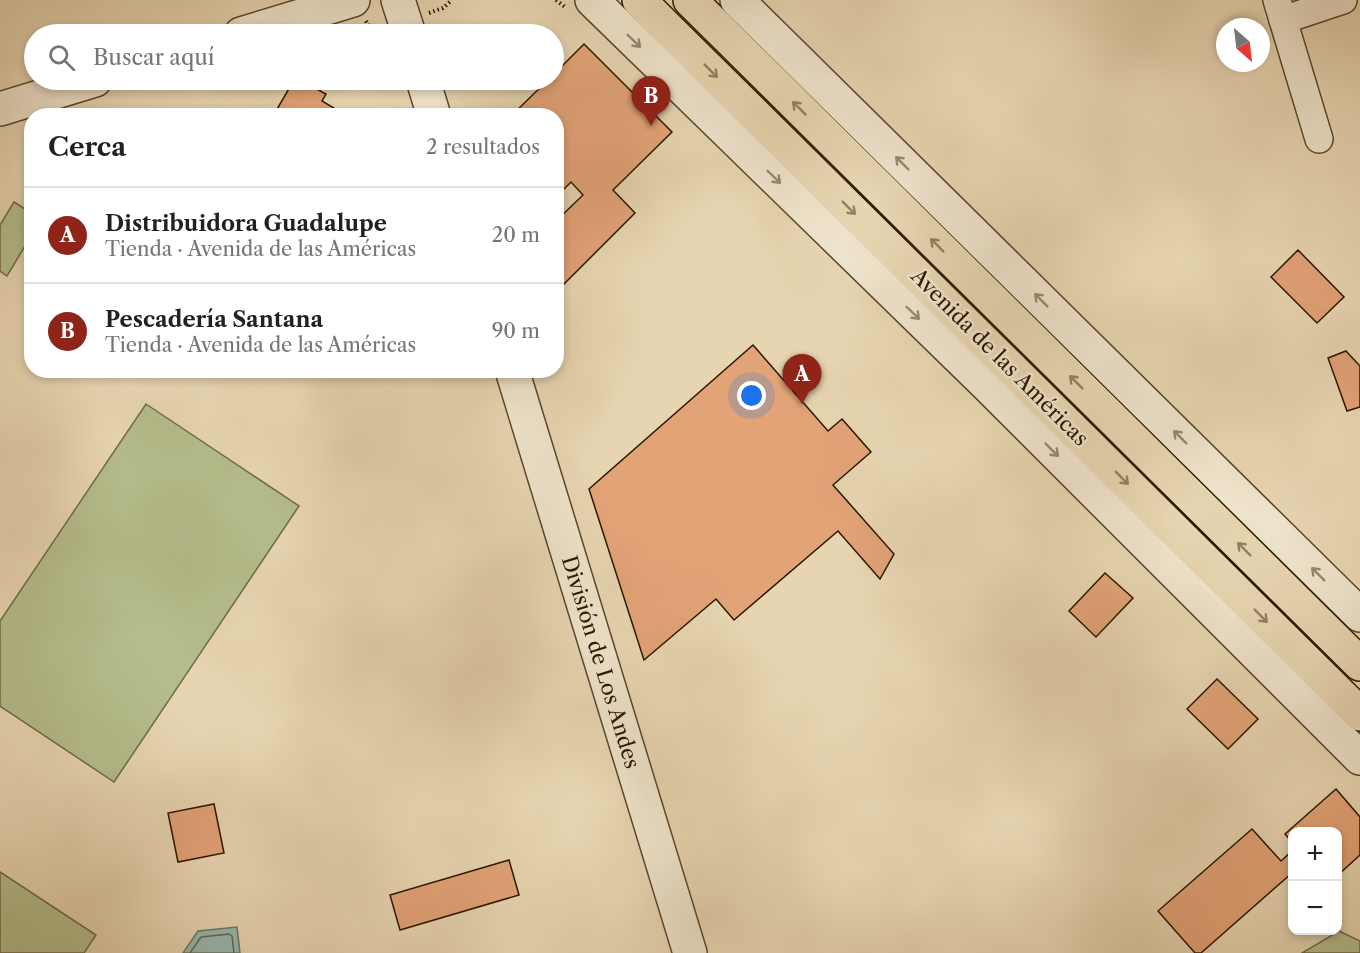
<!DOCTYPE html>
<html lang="es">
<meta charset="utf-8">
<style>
:root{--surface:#fff;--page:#f6f6f6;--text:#202124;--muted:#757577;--line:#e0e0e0;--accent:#8f2418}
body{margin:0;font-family:"Libre Caslon Text",serif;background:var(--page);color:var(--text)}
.controls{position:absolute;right:18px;bottom:18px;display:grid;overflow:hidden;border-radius:12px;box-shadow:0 3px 9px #0003}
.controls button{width:54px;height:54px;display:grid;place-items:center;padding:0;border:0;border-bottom:2px solid var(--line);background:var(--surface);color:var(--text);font:30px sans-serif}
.compass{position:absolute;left:1216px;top:18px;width:54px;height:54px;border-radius:50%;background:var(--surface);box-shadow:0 3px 9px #0003;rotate:152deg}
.you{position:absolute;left:752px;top:396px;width:21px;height:21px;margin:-15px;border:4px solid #fff;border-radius:50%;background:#1a73e8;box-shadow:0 0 0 9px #1a73e833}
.badge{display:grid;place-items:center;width:39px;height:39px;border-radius:50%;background:var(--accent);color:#fff;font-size:20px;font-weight:700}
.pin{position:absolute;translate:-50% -50px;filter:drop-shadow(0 2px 3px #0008)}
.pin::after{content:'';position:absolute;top:32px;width:21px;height:18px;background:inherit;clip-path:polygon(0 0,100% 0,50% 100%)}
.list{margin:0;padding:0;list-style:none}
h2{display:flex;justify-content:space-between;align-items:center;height:78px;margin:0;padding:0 24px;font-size:26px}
h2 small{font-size:20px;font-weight:400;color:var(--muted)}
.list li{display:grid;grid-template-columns:39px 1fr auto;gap:18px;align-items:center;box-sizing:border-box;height:96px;padding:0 24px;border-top:2px solid var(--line)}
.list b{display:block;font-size:22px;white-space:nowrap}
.list p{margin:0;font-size:20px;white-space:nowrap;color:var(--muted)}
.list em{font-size:20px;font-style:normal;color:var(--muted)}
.icon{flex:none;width:33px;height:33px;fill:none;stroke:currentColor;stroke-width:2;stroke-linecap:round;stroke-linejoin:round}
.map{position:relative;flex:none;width:1360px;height:953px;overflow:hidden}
.search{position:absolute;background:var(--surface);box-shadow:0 3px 9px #0003;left:24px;top:24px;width:540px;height:66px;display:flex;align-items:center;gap:15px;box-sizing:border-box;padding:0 21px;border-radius:33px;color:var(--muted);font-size:22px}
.panel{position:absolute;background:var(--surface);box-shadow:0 3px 9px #0003;left:24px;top:108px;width:540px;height:270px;border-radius:24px}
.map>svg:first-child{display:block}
.green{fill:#b5bd8c;stroke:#706a46;stroke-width:1.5}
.water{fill:#97b8ae;stroke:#6b7868;stroke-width:1.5}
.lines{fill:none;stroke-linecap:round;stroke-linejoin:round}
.shore{stroke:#606857;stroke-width:1.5}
.building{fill:#e2a377;stroke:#2a1700;stroke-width:1.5}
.minor-casing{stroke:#59462c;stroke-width:30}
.tertiary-casing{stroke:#59462c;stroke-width:36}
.primary-casing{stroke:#2a1700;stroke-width:36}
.path{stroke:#2a1700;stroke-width:4;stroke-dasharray:1.5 3;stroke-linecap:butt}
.minor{stroke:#efe4cc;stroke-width:27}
.tertiary{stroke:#efe4cc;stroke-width:33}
.primary{stroke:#e7d5b1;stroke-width:33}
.oneway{stroke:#968870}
.oneway2{stroke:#928061}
.labels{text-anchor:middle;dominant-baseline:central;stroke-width:5;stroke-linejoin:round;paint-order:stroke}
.street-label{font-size:21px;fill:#2a1700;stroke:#efe4cc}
</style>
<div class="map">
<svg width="1360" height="953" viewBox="0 0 1360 953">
<rect width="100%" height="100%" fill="#e7d5b1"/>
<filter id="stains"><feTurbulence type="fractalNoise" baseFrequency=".00333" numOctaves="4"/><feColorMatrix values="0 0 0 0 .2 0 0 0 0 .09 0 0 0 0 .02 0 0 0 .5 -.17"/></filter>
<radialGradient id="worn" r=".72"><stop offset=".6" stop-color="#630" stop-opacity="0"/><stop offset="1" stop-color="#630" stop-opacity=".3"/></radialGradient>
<g class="green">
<polygon points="14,202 31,213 31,236 7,276 0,271 0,225"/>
<polygon points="146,404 299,506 114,782 0,706 0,621"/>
<polygon points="0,872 96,935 84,953 0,953"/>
<polygon points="1339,931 1360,941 1360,953 1302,953"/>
</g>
<polygon class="water" points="237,927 240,953 183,953 198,931"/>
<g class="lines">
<polyline class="shore" points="190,953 201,937 229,934 232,936 234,953"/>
</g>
<g class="building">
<polygon points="584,44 672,132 613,190 635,213 557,291 556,221 583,195 571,182 556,197 556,116 511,116 548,80 554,80 554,74"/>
<polygon points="294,80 300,80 326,94 322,101 347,116 273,116"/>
<polygon points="1298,250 1344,297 1317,323 1271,277"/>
<polygon points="753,345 828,431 842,419 871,452 833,485 894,554 880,579 838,531 734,620 716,599 644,660 589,489"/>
<polygon points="1346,351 1360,366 1360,407 1347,411 1328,358"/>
<polygon points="1105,573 1133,598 1096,637 1069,611"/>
<polygon points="1217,679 1258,719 1228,749 1187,709"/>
<polygon points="1336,789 1360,817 1360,855 1338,875 1338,832 1292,832 1292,842 1285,834"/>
<polygon points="214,804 224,853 178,862 168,813"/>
<polygon points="1252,829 1281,861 1292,851 1292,873 1201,953 1195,953 1158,911"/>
<polygon points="509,860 519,895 400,930 390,895"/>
</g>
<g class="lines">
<g class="minor-casing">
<g id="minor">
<polyline points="1277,0 1319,139"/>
<polyline points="1283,20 1343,0"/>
</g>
</g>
<g class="tertiary-casing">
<g id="tertiary">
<polyline points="398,0 409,34"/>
<polyline points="592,0 987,385 1360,758"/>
<polyline points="737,0 1360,615"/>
<polyline points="241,34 353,0"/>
<polyline points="423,80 434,116"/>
<polyline points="0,109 95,80"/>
<polyline points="512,370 690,953"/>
</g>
</g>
<g class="primary-casing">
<g id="primary">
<polyline points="639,0 1360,714"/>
<polyline points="690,0 1360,664"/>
</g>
</g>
<g class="path">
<polyline points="556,0 565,7"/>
<polyline points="429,13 443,8 452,0"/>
<polyline points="366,21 368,25 379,29"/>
</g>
<use href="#minor" class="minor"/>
<use href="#tertiary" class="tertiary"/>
<use href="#primary" class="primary"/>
</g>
<defs><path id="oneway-shaft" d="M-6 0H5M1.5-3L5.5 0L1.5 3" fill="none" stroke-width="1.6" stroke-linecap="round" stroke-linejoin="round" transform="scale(1.5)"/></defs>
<g class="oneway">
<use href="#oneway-shaft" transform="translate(634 41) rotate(44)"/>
<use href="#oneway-shaft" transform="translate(902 163) rotate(-135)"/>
<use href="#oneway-shaft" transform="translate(774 177) rotate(44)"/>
<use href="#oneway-shaft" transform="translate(1041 300) rotate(-135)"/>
<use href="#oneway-shaft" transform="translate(913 313) rotate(44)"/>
<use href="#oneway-shaft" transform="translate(1180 437) rotate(-135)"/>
<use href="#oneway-shaft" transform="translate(1052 450) rotate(45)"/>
<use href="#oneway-shaft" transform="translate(1318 574) rotate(-135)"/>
</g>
<g class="oneway2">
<use href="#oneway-shaft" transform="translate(711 71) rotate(45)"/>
<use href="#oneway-shaft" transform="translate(799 108) rotate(-135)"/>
<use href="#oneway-shaft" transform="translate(849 208) rotate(45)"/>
<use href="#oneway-shaft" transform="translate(937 245) rotate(-135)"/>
<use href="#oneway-shaft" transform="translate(1076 382) rotate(-135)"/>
<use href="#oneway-shaft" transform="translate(1122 478) rotate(45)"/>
<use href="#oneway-shaft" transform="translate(1244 549) rotate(-135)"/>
<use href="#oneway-shaft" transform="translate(1261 616) rotate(45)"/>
</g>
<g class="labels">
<g class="street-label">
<text transform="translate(1000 357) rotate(45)">Avenida de las Américas</text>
<text transform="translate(601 662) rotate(73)">División de Los Andes</text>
</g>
</g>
<rect width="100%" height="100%" filter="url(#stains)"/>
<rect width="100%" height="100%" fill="url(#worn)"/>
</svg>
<div class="controls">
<button>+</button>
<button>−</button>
</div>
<svg class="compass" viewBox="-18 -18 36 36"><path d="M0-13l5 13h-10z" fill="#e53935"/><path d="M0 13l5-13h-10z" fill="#757577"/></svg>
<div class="you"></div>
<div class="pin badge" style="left:802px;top:404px">A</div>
<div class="pin badge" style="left:651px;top:126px">B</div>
<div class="search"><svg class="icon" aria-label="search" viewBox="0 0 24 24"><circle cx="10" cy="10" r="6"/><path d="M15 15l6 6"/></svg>Buscar aquí</div>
<section class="panel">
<h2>Cerca<small>2 resultados</small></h2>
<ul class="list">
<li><span class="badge">A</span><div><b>Distribuidora Guadalupe</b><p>Tienda · Avenida de las Américas</p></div><em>20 m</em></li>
<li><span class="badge">B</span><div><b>Pescadería Santana</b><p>Tienda · Avenida de las Américas</p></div><em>90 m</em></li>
</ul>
</section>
</div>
